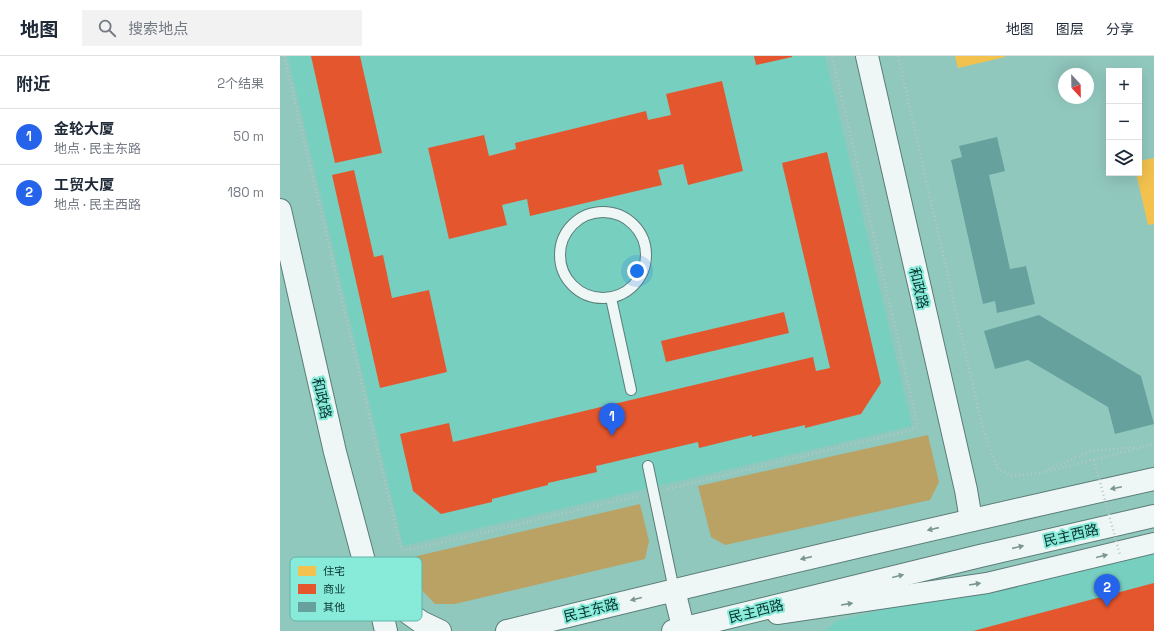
<!DOCTYPE html>
<html lang="zh">
<meta charset="utf-8">
<style>
:root{--surface:#fff;--page:#f2f2f3;--text:#1f2937;--muted:#747a83;--line:#e0e1e3;--accent:#2563eb}
body{margin:0;font-family:"Space Grotesk","Noto Sans SC",sans-serif;background:var(--page);color:var(--text)}
.controls{position:absolute;right:12px;top:12px;display:grid;overflow:hidden;border-radius:0px;box-shadow:0 4px 16px #0002}
.controls button{width:36px;height:36px;display:grid;place-items:center;padding:0;border:0;border-bottom:1px solid var(--line);background:var(--surface);color:var(--text);font:20px sans-serif}
.compass{position:absolute;left:778px;top:12px;width:36px;height:36px;border-radius:50%;background:var(--surface);box-shadow:0 4px 16px #0002;rotate:158deg}
.you{position:absolute;left:357px;top:215px;width:14px;height:14px;margin:-10px;border:3px solid #fff;border-radius:50%;background:#1a73e8;box-shadow:0 0 0 6px #1a73e833}
.badge{display:grid;place-items:center;width:26px;height:26px;border-radius:50%;background:var(--accent);color:#fff;font-size:13px;font-weight:700}
.pin{position:absolute;translate:-50% -33px;filter:drop-shadow(0 1px 2px #0008)}
.pin::after{content:'';position:absolute;top:21px;width:14px;height:12px;background:inherit;clip-path:polygon(0 0,100% 0,50% 100%)}
.list{margin:0;padding:0;list-style:none}
h2{display:flex;justify-content:space-between;align-items:center;height:52px;margin:0;padding:0 16px;font-size:17px}
h2 small{font-size:13px;font-weight:400;color:var(--muted)}
.list li{display:grid;grid-template-columns:26px 1fr auto;gap:12px;align-items:center;box-sizing:border-box;height:56px;padding:0 16px;border-top:1px solid var(--line)}
.list b{display:block;font-size:15px;white-space:nowrap}
.list p{margin:0;font-size:13px;white-space:nowrap;color:var(--muted)}
.list em{font-size:13px;font-style:normal;color:var(--muted)}
.icon{flex:none;width:22px;height:22px;fill:none;stroke:currentColor;stroke-width:2;stroke-linecap:round;stroke-linejoin:round}
.map{position:relative;flex:none;width:874px;height:575px;overflow:hidden}
header{display:flex;align-items:center;gap:24px;box-sizing:border-box;height:56px;padding:0 20px;background:var(--surface);border-bottom:1px solid var(--line)}
header strong{font-size:19px}
nav{display:flex;gap:22px;margin-inline-start:auto;font-size:14px}
.search{width:280px;height:36px;background:var(--page);display:flex;align-items:center;gap:10px;box-sizing:border-box;padding:0 14px;border-radius:0px;color:var(--muted);font-size:15px}
main{display:flex}
aside{flex:1;background:var(--surface)}
.map>svg:first-child{display:block}
.built{fill:#77cfc0}
.forest{fill:#baa265}
.homes{fill:#f2c14e}
.shops{fill:#e4572e}
.building{fill:#66a19e}
.lines{fill:none;stroke-linecap:round;stroke-linejoin:round}
.lane-casing{stroke:#5b7d78;stroke-width:12}
.street-casing{stroke:#5b7d78;stroke-width:22}
.secondary-casing{stroke:#5b7d78;stroke-width:24}
.path{stroke:#b6c7c4;stroke-width:2.5;stroke-dasharray:1 3;stroke-linecap:butt}
.lane{stroke:#eef7f5;stroke-width:10}
.street{stroke:#eef7f5;stroke-width:20}
.secondary{stroke:#eef7f5;stroke-width:22}
.path-bridge{stroke:#b6c7c4;stroke-width:2.5;stroke-dasharray:1 3;stroke-linecap:butt}
.oneway{fill:#7b9692}
.labels{text-anchor:middle;dominant-baseline:central;stroke-width:4;stroke-linejoin:round;paint-order:stroke}
.street-label{font-size:14px;fill:#08352f;stroke:#88ebda}
.key{fill:#88ebda;stroke:#62b4a7;stroke-width:1}
.key-label{font-size:11px;fill:#08352f}
</style>
<header>
<strong>地图</strong>
<div class="search"><svg class="icon" aria-label="search" viewBox="0 0 24 24"><circle cx="10" cy="10" r="6"/><path d="M15 15l6 6"/></svg>搜索地点</div>
<nav><a>地图</a><a>图层</a><a>分享</a></nav>
</header>
<main>
<aside>
<h2>附近<small>2个结果</small></h2>
<ul class="list">
<li><span class="badge">1</span><div><b>金轮大厦</b><p>地点 · 民主东路</p></div><em>50 m</em></li>
<li><span class="badge">2</span><div><b>工贸大厦</b><p>地点 · 民主西路</p></div><em>180 m</em></li>
</ul>
</aside>
<div class="map">
<svg width="874" height="575" viewBox="0 0 874 575">
<rect width="100%" height="100%" fill="#91c8be"/>
<g class="built">
<polygon points="8,0 545,0 632,370 123,490"/>
<polygon points="874,487 874,575 545,575 556,565"/>
</g>
<g class="forest">
<polygon points="648,379 659,426 650,444 445,489 431,481 418,430"/>
<polygon points="360,448 369,485 365,503 175,548 155,548 138,530 133,501"/>
</g>
<g class="homes">
<polygon points="675,0 725,0 725,1 678,12"/>
<polygon points="874,102 874,168 868,169 856,117 859,117 859,105"/>
</g>
<g class="shops">
<polygon points="31,0 80,0 102,97 55,107"/>
<polygon points="474,0 512,0 512,1 476,9"/>
<polygon points="442,25 463,115 408,129 403,108 378,114 382,129 250,160 247,143 222,149 227,169 169,183 148,92 204,79 209,100 236,93 235,87 366,55 368,64 391,59 386,38"/>
<polygon points="547,96 601,327 581,358 525,372 525,369 472,381 472,379 419,392 418,386 316,410 317,416 268,427 268,429 212,443 212,446 161,458 133,435 120,378 169,367 173,386 533,301 536,315 550,312 502,107"/>
<polygon points="74,114 94,201 103,199 112,242 149,234 167,316 100,332 52,119"/>
<polygon points="504,256 509,277 386,306 381,285"/>
<polygon points="874,527 874,575 693,575"/>
</g>
<g class="building">
<polygon points="717,81 725,115 709,119 730,213 746,210 755,248 717,257 715,245 703,248 671,104 682,101 679,90"/>
<polygon points="759,259 861,320 874,368 835,378 828,351 748,304 715,313 704,275"/>
</g>
<g class="lines">
<g class="lane-casing">
<g id="lane">
<circle cx="323" cy="199" r="43"/>
<polyline points="331,242 351,334"/>
<polyline points="368,410 394,534"/>
</g>
</g>
<g class="street-casing">
<polyline id="street" points="497,558 707,527 874,487"/>
</g>
<g class="secondary-casing">
<g id="secondary">
<polyline points="587,0 686,434 691,464"/>
<polyline points="0,154 55,396 84,505 95,527 106,575"/>
<polyline points="96,528 116,548 141,566 160,575"/>
<polyline points="394,534 404,575"/>
<path d="M 227,575 C 442,522 658,471 874,423"/>
<polyline points="393,575 700,500 874,460"/>
</g>
</g>
<g class="path">
<polyline points="4,0 121,493 124,494 138,492 358,440"/>
<polyline points="618,0 703,374 718,413 732,420 761,417 863,391"/>
<polyline points="863,391 874,388"/>
<polyline points="769,413 811,395 856,391"/>
<polyline points="388,433 628,375 638,370 552,0"/>
</g>
<use href="#lane" class="lane"/>
<use href="#street" class="street"/>
<use href="#secondary" class="secondary"/>
<polyline class="path-bridge" points="814,404 840,499"/>
</g>
<defs><path id="oneway-solid" d="M-6-.8H1V-3.2L6.5 0L1 3.2V.8H-6Z"/></defs>
<g class="oneway">
<use href="#oneway-solid" transform="translate(836 432) rotate(168)"/>
<use href="#oneway-solid" transform="translate(653 473) rotate(167)"/>
<use href="#oneway-solid" transform="translate(738 491) rotate(-13)"/>
<use href="#oneway-solid" transform="translate(822 500) rotate(-14)"/>
<use href="#oneway-solid" transform="translate(526 502) rotate(167)"/>
<use href="#oneway-solid" transform="translate(618 520) rotate(-14)"/>
<use href="#oneway-solid" transform="translate(695 528) rotate(-9)"/>
<use href="#oneway-solid" transform="translate(356 543) rotate(166)"/>
<use href="#oneway-solid" transform="translate(567 548) rotate(-9)"/>
</g>
<g class="labels">
<g class="street-label">
<text transform="translate(639 232) rotate(77)">和政路</text>
<text transform="translate(42 342) rotate(77)">和政路</text>
<text transform="translate(791 479) rotate(-13)">民主西路</text>
<text transform="translate(311 554) rotate(-14)">民主东路</text>
<text transform="translate(476 555) rotate(-14)">民主西路</text>
</g>
</g>
<rect x="10" y="501" width="132" height="64" rx="6" class="key"/>
<rect x="18" y="510" width="18" height="10" fill="#f2c14e"/>
<rect x="18" y="528" width="18" height="10" fill="#e4572e"/>
<rect x="18" y="546" width="18" height="10" fill="#66a19e"/>
<g class="key-label">
<text x="43" y="519">住宅</text>
<text x="43" y="537">商业</text>
<text x="43" y="555">其他</text>
</g>
</svg>
<div class="controls">
<button>+</button>
<button>−</button>
<button><svg class="icon" aria-label="layers" viewBox="0 0 24 24"><path d="M12 4l9 5-9 5-9-5zM3 14l9 5 9-5"/></svg></button>
</div>
<svg class="compass" viewBox="-18 -18 36 36"><path d="M0-13l5 13h-10z" fill="#e53935"/><path d="M0 13l5-13h-10z" fill="#747a83"/></svg>
<div class="you"></div>
<div class="pin badge" style="left:332px;top:380px">1</div>
<div class="pin badge" style="left:827px;top:551px">2</div>
</div>
</main>
